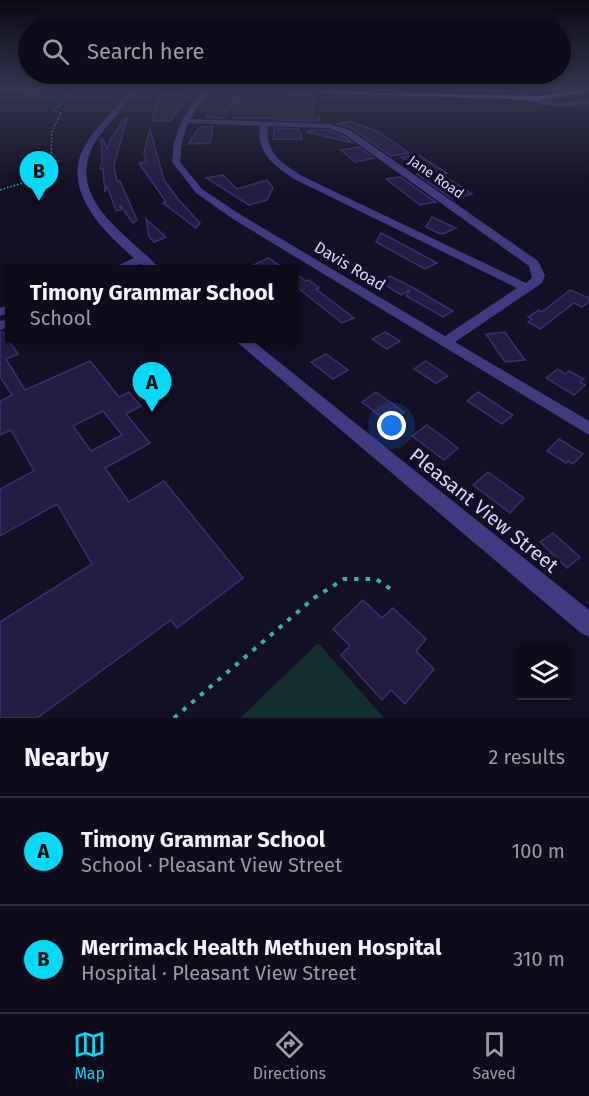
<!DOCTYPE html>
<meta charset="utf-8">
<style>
:root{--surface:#0e0b1b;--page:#1c1928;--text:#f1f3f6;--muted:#9b9ba3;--line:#2e2b3a;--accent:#07d8f5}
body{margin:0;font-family:"Fira Sans",sans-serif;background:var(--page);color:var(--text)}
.controls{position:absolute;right:18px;bottom:18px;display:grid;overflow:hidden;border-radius:0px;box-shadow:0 3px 9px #0003}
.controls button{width:54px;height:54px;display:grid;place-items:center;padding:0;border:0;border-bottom:2px solid var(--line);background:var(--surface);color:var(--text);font:30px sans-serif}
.you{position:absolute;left:392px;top:426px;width:21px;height:21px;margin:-15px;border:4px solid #fff;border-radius:50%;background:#1a73e8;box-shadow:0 0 0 9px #1a73e833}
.badge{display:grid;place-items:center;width:39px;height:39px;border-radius:50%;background:var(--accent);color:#111;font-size:20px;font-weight:700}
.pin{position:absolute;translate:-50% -50px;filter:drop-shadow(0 2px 3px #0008)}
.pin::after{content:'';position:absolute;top:32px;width:21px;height:18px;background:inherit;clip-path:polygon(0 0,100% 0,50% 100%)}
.popup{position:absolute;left:5px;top:265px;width:294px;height:78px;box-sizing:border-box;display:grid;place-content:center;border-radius:0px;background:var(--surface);filter:drop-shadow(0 2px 4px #0005);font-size:20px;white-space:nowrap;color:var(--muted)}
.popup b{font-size:22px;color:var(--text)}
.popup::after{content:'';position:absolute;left:50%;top:100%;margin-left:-12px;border:12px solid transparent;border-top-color:var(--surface)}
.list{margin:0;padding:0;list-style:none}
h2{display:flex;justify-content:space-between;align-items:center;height:78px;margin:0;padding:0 24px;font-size:26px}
h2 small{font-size:20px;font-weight:400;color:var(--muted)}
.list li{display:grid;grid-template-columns:39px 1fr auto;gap:18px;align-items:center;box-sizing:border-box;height:108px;padding:0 24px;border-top:2px solid var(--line)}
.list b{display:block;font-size:22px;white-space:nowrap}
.list p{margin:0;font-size:20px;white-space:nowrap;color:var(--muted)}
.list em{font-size:20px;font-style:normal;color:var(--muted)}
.icon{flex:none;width:33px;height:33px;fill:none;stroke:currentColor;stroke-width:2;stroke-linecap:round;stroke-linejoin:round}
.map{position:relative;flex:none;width:589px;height:718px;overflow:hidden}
.search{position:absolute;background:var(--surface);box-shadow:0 3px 9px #0003;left:18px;right:18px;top:18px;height:66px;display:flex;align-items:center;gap:15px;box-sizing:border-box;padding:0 21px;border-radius:33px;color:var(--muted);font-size:22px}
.sheet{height:294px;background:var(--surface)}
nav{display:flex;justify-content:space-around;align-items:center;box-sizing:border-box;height:84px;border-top:2px solid var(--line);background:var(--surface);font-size:16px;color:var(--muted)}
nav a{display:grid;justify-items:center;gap:3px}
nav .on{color:var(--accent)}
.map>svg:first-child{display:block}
.green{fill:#122e2d}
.building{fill:#251c44;stroke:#3d2e6f;stroke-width:1.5;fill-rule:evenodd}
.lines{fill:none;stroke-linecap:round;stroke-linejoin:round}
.path-far1{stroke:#32b2ae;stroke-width:1.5;stroke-dasharray:1.5 2;stroke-linecap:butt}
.path{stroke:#32b2ae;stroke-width:4;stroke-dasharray:4.5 7;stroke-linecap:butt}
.minor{fill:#403b81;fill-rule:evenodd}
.major{fill:#c45efa;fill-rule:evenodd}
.labels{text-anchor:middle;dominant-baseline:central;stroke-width:6;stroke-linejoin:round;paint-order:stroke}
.far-street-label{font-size:14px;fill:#d9d3fe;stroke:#130f24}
.street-label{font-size:16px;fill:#d9d3fe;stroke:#130f24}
.near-street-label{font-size:20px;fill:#d9d3fe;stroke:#130f24}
</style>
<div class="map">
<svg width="589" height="718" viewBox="0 0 589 718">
<rect width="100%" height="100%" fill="#130f24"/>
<polygon class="green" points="318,643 384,718 240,718"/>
<g class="building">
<polygon points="282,94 313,95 312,118 320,118 319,121 275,120 275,118 233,118 233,102 224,118 206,117 215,99 282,99"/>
<polygon points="158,95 189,96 170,121 152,121"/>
<polygon points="125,118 127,119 114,165 117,181 120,181 137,220 133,223 120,205 121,210 116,211 107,186 105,192 103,169 100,168 102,163 101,139 103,139 107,149 110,140"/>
<polygon points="349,121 379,132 409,153 391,156 351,128 338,124"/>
<polygon points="213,126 210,143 188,144 200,127"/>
<polygon points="274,128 299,129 302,139 273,139"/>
<polygon points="150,129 164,180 178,199 200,223 196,228 163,203 166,202 139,163 146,162 144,153"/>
<polygon points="310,130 328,130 343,136 353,143 307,132"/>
<polygon points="359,147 374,158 355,162 341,150"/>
<polygon points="418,155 447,173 441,174 472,194 452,199 417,174 424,172 401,157"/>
<polygon points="223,175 237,189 267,180 273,188 267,200 249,205 206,178"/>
<polygon points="399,177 400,177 436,202 420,205 386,179"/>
<polygon points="432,217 456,228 443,234 438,233 426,227"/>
<polygon points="146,219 166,237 154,242 149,237"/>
<polygon points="381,233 402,244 437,263 425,269 376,242"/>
<polygon points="268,258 287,270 243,270"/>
<polygon points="296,274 306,281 309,280 319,288 316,289 354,318 342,323 294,285"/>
<polygon points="390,276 412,287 453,311 443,317 406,296 410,290 401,295 379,281"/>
<polygon points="570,290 589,298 589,301 582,307 574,303 540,329 528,322 532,319 528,317 539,310 542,312"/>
<path d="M 0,332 L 3,332 L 18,354 L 6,359 L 25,390 L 90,361 L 119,397 L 129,392 L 141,406 L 126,414 L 150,443 L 105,468 L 129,502 L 164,481 L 243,578 L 177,628 L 171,620 L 37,718 L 0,718 L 0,622 L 92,564 L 57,504 L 0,536 L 0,489 L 34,471 L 11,430 L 0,435 L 0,401 L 12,395 L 0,377 ZM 103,411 L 122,435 L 91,451 L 73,426 Z"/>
<polygon points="385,332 400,341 387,349 372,339"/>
<polygon points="505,332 511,341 525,360 505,362 486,334"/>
<polygon points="326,354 348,370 333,379 311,362"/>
<polygon points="426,361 448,376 436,383 414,369"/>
<polygon points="558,369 565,374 569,371 584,379 580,382 585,385 574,395 546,378"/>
<polygon points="376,392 404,412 389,423 362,402"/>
<polygon points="478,392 513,415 502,424 467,401"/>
<polygon points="427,425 458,448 444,460 412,436"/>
<polygon points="559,439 583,454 573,464 568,461 566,463 547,451"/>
<polygon points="488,472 524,498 510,513 473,485"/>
<polygon points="553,533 580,557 567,568 540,542"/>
<polygon points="363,600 382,618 393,608 426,639 416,651 434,669 405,704 391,690 382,700 341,655 350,646 333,629"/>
</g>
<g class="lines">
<polyline class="path-far1" points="0,90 64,90 72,95 53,110 61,113 52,131 51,160 47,171 42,177 0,190"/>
<polyline class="path" points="174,718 314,598 344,579 376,579 395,592"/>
<g class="minor">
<path d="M 132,88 L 139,88 C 128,103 97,135 91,150 C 69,204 132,237 161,270 L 147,270 L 140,264 L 126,270 L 108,270 L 134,258 C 105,233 62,192 83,149 C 90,134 120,103 132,88 Z"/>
<path d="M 208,88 L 216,88 L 201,102 L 190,119 L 329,124 L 350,130 L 538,261 L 545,275 L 542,283 L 455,342 L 589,421 L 589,435 L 233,219 L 196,193 L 172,162 L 174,142 L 182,120 L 196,99 ZM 188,123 L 260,126 C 256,154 275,166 296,180 L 517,288 L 445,336 L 241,215 L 202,189 L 180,162 L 182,142 ZM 268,126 L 328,128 L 344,134 L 529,266 L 532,278 L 526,283 L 302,176 C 282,163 265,153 268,126 Z"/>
<polygon points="368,88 376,88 366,94 362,94 362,92"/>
<path d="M 512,88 C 521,88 525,95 534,98 C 551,105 571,102 589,100 L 589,104 C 562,107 532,110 512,88 Z"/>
<polygon points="9,305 9,313 0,316 0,308"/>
<polygon points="9,319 9,327 0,330 0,321"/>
<polygon points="232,338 249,338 589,610 589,637 581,633"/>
</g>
<polygon class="major" points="159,88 540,96 588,88 589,92 540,100"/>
</g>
<linearGradient id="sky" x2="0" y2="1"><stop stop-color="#0a0814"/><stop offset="0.47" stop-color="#333750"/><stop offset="1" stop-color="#333750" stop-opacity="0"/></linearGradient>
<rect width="589" height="189" fill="url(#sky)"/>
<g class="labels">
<g class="far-street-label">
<text transform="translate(436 177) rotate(35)">Jane Road</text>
</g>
<g class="street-label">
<text transform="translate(350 266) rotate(31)">Davis Road</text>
</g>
<g class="near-street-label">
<text transform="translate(484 510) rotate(39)">Pleasant View Street</text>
</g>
</g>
</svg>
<div class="controls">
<button><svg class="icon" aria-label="layers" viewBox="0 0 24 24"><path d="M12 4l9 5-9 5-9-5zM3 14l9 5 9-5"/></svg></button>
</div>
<div class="you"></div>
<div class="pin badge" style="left:152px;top:412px">A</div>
<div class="popup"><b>Timony Grammar School</b>School</div>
<div class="pin badge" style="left:39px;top:201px">B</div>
<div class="search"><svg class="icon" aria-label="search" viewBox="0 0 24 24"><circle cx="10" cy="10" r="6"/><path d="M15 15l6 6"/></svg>Search here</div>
</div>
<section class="sheet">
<h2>Nearby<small>2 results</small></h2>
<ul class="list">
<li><span class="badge">A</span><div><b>Timony Grammar School</b><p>School · Pleasant View Street</p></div><em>100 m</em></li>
<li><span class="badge">B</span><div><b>Merrimack Health Methuen Hospital</b><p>Hospital · Pleasant View Street</p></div><em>310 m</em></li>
</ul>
</section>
<nav>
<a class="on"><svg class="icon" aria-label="map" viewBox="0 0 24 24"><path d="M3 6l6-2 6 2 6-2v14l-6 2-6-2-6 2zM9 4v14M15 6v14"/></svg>Map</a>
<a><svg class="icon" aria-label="directions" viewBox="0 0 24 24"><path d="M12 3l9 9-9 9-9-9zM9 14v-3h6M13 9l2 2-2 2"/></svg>Directions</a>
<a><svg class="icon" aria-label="saved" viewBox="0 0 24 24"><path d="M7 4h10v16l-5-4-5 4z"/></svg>Saved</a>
</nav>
